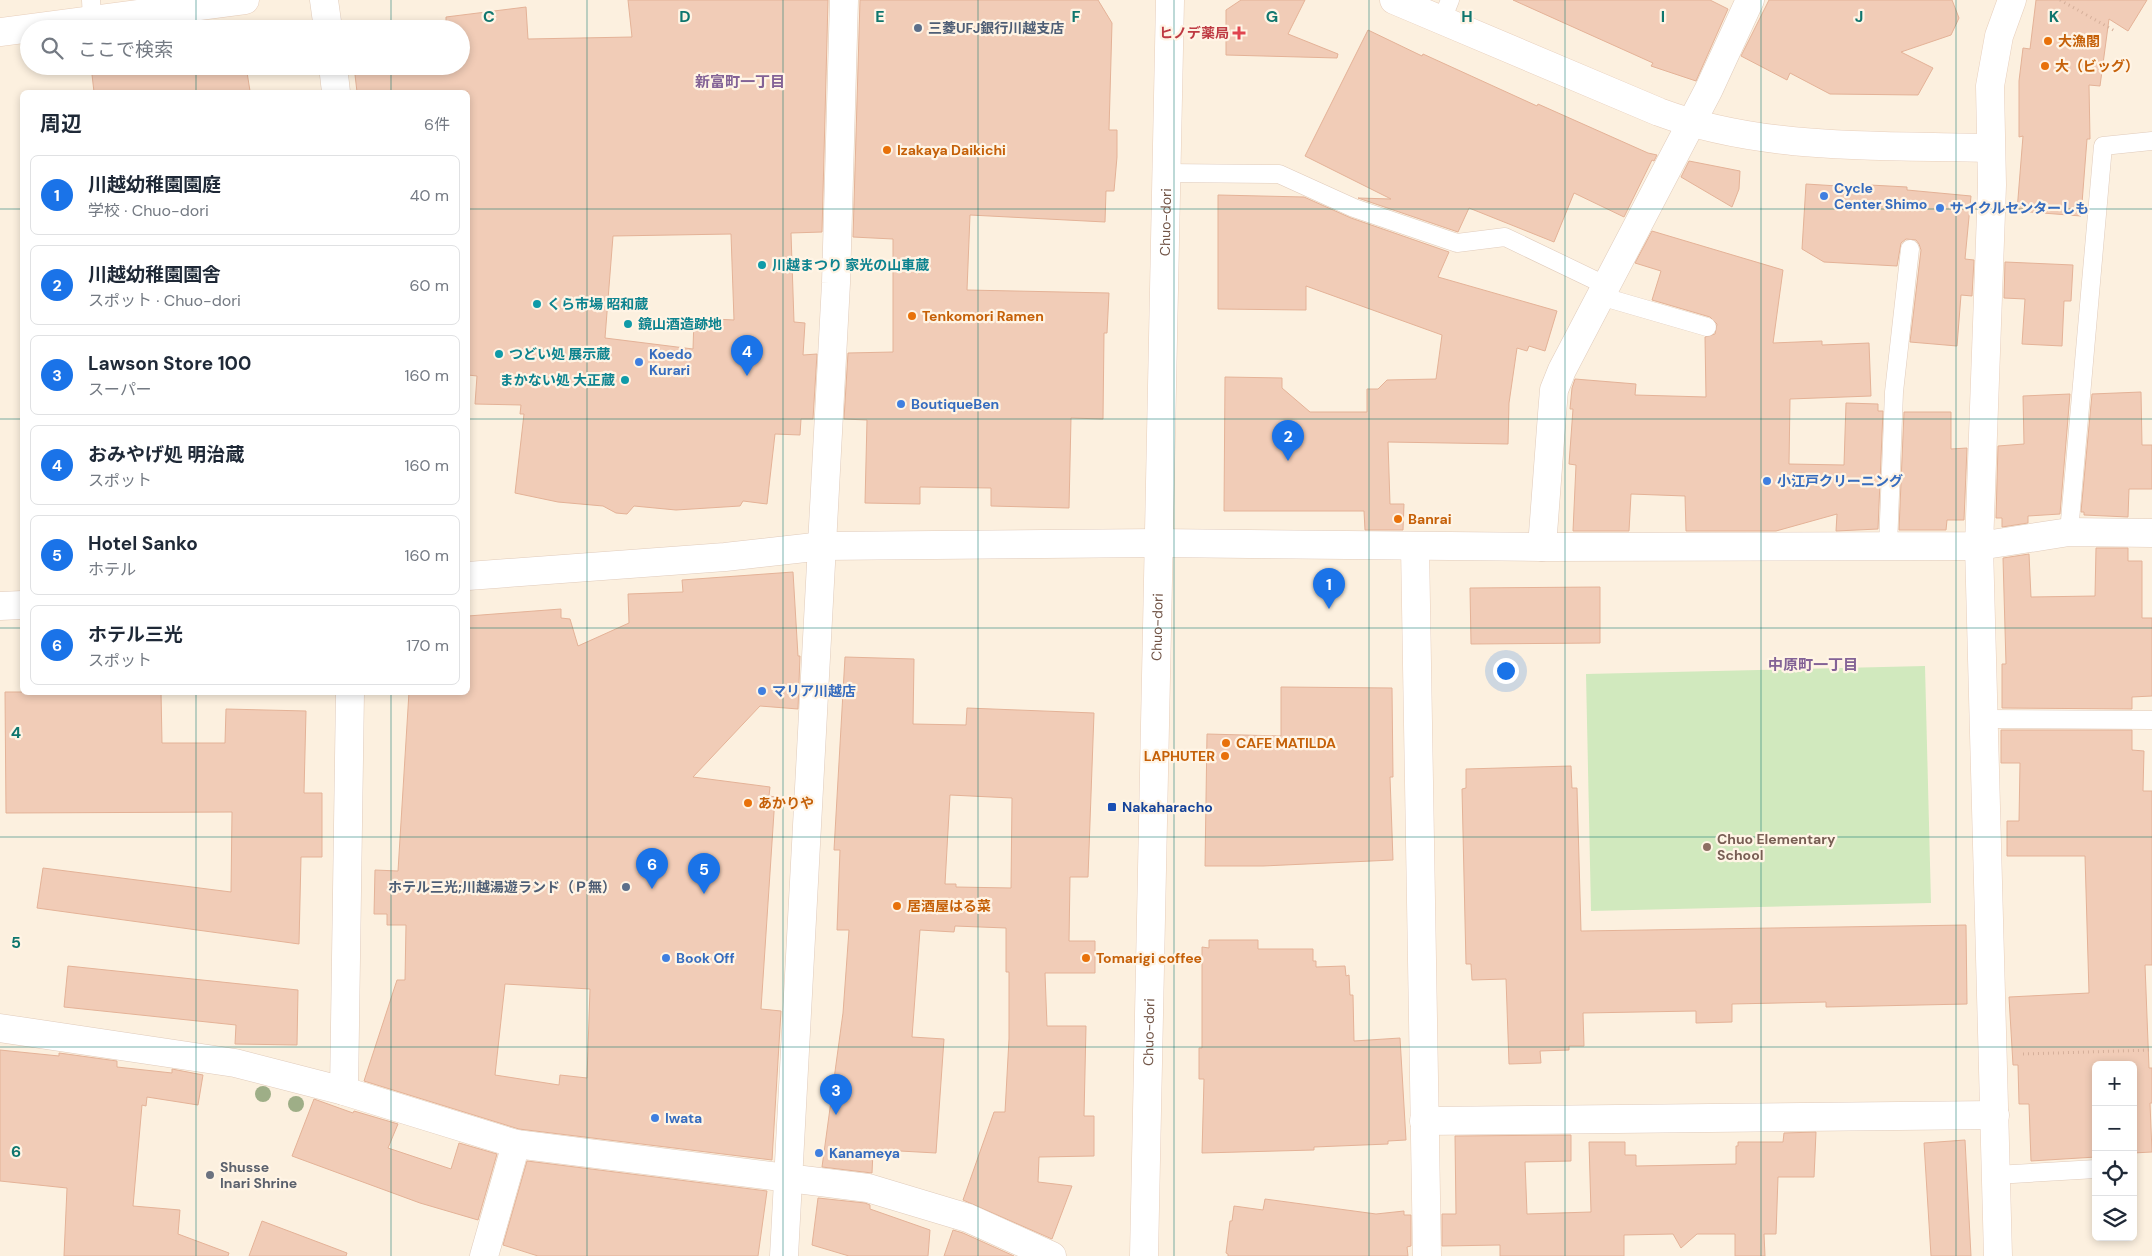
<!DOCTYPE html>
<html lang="ja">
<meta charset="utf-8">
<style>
:root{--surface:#fff;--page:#f2f2f3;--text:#1f2937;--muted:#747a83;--line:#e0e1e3;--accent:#1a73e8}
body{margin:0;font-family:"DM Sans","Noto Sans JP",sans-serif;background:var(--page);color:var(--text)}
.controls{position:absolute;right:15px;bottom:15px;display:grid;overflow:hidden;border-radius:8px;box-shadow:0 2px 8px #0003}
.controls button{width:45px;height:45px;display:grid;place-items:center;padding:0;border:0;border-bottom:1px solid var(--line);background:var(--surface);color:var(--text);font:25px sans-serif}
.you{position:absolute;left:1505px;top:670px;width:18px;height:18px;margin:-12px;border:4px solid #fff;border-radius:50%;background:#1a73e8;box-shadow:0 0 0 8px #1a73e833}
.badge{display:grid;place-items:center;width:32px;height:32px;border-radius:50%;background:var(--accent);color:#fff;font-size:16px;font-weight:700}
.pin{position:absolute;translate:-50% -41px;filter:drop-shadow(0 1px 2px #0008)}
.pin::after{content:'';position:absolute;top:26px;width:18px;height:15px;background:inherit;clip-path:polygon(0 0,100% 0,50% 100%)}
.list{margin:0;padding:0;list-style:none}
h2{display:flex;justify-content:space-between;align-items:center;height:65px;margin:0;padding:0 20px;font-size:21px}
h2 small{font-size:16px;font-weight:400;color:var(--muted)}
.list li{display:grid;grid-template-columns:32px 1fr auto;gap:15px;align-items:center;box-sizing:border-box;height:80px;margin:0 10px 10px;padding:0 10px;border:1px solid var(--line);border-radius:8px}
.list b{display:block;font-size:19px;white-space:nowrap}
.list p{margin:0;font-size:16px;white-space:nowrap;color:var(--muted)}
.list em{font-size:16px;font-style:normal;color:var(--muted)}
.icon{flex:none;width:28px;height:28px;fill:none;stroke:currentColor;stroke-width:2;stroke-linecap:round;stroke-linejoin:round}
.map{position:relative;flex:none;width:2152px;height:1256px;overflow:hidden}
.search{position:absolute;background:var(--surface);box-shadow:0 2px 8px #0003;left:20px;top:20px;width:450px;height:55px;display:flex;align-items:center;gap:12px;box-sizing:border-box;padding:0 18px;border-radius:28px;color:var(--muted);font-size:19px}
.panel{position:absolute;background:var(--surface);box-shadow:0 2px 8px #0003;left:20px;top:90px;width:450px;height:605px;border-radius:8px}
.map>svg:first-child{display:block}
.green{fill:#d1e9be}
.building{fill:#f1ccb7;stroke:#e4b297;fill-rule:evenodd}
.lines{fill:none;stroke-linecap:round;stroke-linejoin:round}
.lane-casing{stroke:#e0cbbb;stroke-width:19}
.street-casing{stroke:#e0cbbb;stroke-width:29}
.secondary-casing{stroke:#e7cebb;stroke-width:29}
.path{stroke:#d5af9a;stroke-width:3;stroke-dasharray:1 4;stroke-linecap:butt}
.lane{stroke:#fff;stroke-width:18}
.street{stroke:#fff;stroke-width:28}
.secondary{stroke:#fff;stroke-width:28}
.tree{fill:#9eae87}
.grid{fill:none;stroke:#0f766e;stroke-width:1;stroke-opacity:0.55}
.service-dot{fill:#5c6f8a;stroke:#fff4e5;stroke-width:2}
.health-dot{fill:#e0444e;stroke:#fff4e5;stroke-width:2}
.food-dot{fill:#e8710a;stroke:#fff4e5;stroke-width:2}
.shop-dot{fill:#3f7fe0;stroke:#fff4e5;stroke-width:2}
.culture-dot{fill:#0f9aa8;stroke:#fff4e5;stroke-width:2}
.transit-dot{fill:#1a4fb4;stroke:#fff4e5;stroke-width:2}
.education-dot{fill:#8d6e63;stroke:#fff4e5;stroke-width:2}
.worship-dot{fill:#6b7280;stroke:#fff4e5;stroke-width:2}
.labels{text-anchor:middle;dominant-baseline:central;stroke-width:4.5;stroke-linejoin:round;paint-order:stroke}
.service-label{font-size:14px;font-weight:bold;fill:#4e5e75;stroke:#fff4e5;text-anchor:start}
.health-label{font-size:14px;font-weight:bold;fill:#be3a42;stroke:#fff4e5;text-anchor:end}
.food-label{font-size:14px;font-weight:bold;fill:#c56008;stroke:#fff4e5;text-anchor:start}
.shop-label{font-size:14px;font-weight:bold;fill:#366cbe;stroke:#fff4e5;text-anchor:start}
.street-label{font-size:14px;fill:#725547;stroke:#fff4e5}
.culture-label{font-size:14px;font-weight:bold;fill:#0d838f;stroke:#fff4e5;text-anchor:start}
.transit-label{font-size:14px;font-weight:bold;fill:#164399;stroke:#fff4e5;text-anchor:start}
.education-label{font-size:14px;font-weight:bold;fill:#785e54;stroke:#fff4e5;text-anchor:start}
.worship-label{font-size:14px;font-weight:bold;fill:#5b616d;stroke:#fff4e5;text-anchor:start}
.neighbourhood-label{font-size:15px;font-weight:bold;fill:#836296;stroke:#fff4e5}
.grid-label{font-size:16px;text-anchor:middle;font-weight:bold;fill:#0f766e;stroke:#fff4e5;stroke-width:4.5;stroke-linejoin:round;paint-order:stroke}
</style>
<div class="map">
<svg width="2152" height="1256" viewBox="0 0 2152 1256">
<rect width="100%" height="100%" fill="#fcf0df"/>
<polygon class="green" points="1925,666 1931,903 1591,911 1586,674"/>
<g class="building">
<path d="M 628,0 L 828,0 L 822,232 L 791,233 L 794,322 L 805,323 L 803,355 L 817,354 L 813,419 L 801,419 L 800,435 L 775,434 L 767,504 L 743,501 L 740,506 L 676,510 L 634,506 L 627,514 L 616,513 L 603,506 L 558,502 L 515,493 L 524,414 L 520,414 L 521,405 L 475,404 L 477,376 L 468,375 L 468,92 L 357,92 L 354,66 L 461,66 L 461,29 L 397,29 L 446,22 L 446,17 L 526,7 L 528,39 L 632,37 ZM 731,234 L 734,320 L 694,318 L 693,349 L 605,338 L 613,236 Z"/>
<polygon points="860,0 1098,0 1112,23 1109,130 1117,130 1117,157 1114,191 1106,191 1105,222 970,215 967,290 1109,293 1107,333 1104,333 1103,419 1071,418 1069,508 991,506 991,488 920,487 920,504 865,503 867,420 844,419 848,353 893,352 893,239 853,237"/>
<polygon points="1241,0 1305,0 1288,34 1338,54 1337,58 1226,55 1226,10"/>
<polygon points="1513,0 1710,0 1728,9 1696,81 1651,66 1653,63"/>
<polygon points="1769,0 1952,0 1959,18 1951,35 1901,52 1933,68 1918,95 1830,94 1790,73 1787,80 1741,56"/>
<polygon points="2036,0 2147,0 2128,31 2109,19 2100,86 2089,85 2090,139 2087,139 2081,216 2017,211 2023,136 2019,137 2019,81 2023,48 2030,49"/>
<polygon points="1368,30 1422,56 1423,54 1537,106 1538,104 1648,153 1657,155 1654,161 1652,160 1624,217 1574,193 1554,242 1469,208 1458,232 1358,198 1391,199 1305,156"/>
<polygon points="91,66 246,66 250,91 234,92 94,92"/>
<polygon points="1689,161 1740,171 1739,189 1732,207 1681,177"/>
<polygon points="1806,184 1870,188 1870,185 1907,187 1907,190 1971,196 1965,259 1974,260 1972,296 1961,295 1957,346 1910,342 1921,250 1919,244 1916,240 1906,239 1901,243 1897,266 1824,262 1802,249"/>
<polygon points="1218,195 1304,197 1351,218 1449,252 1438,277 1557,311 1545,351 1529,346 1527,351 1517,348 1509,403 1508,444 1388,442 1390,504 1404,504 1403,530 1365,530 1364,511 1224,511 1225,377 1282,378 1282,388 1310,412 1367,412 1367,389 1378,389 1387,380 1436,379 1442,335 1306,286 1306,310 1218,309"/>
<polygon points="1652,231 1783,270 1773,343 1822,341 1822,345 1869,343 1871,396 1790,399 1789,464 1844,465 1846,403 1878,404 1878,411 1883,411 1878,529 1836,531 1837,514 1776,531 1686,531 1685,496 1631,494 1629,531 1573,531 1576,465 1569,464 1573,409 1570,409 1572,388 1575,379 1636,384 1635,395 1706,397 1705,337 1715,334 1717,324 1710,317 1652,300 1661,271 1635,263"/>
<polygon points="2005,262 2073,265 2071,301 2064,301 2062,346 2022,344 2025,299 2004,298"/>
<polygon points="2141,392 2142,445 2152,445 2152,489 2129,489 2128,517 2084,515 2084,512 2081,512 2092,394"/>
<polygon points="2070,394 2060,514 2028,516 2028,523 2002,527 2002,518 1996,518 1998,446 2024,444 2023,396"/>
<polygon points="1904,412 1951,412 1951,449 1967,448 1964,520 1947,520 1946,530 1899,530"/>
<polygon points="2096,548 2128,548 2128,561 2142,561 2142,618 2152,618 2152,696 2132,697 2132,709 2002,708 2002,664 2006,664 2003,558 2029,554 2031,597 2095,596"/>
<path d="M 793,572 L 798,656 L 800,656 L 798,709 L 760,706 L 693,777 L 770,787 L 769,796 L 775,797 L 761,1009 L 781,1011 L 772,1160 L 519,1129 L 364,1081 L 397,980 L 405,980 L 406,925 L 387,925 L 387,914 L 374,914 L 375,870 L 398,871 L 409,692 L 468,692 L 468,616 L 561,609 L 561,618 L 570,619 L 578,646 L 629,623 L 628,594 L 683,592 L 682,580 ZM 505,984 L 590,989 L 587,1078 L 560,1075 L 559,1085 L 495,1075 Z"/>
<polygon points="1600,587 1600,643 1471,644 1470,588"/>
<path d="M 845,657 L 914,659 L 913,724 L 966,725 L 967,708 L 1094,713 L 1088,877 L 1070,877 L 1069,941 L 1095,941 L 1095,973 L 1045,973 L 1047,1026 L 1086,1026 L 1084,1116 L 1094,1116 L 1094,1156 L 1039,1157 L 1038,1182 L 1072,1186 L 1052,1239 L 963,1200 L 994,1112 L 1005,1112 L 1009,1039 L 1009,972 L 1006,972 L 1006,928 L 955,926 L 954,932 L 920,930 L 912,1037 L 944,1039 L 936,1153 L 882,1150 L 882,1153 L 873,1152 L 872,1173 L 822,1167 L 843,1013 L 849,930 L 837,930 L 840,850 L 834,850 ZM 950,795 L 1012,798 L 1011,888 L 956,887 L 956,884 L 945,884 Z"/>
<polygon points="1281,687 1392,688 1393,777 1390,777 1393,860 1263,866 1205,866 1207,734 1281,736"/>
<polygon points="5,692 161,692 162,743 225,743 226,709 306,711 304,793 322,793 322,857 301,857 299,944 37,908 43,868 231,892 232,812 6,813"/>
<polygon points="2001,730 2132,730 2132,750 2144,751 2143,791 2152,791 2152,965 2145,965 2149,1068 2152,1068 2152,1103 2150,1103 2152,1152 2133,1153 2133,1065 2096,1065 2096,1157 2031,1161 2029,1104 2019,1104 2018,1065 2013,1065 2009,997 2089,993 2085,856 2007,856 2007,821 2019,821 2020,763 2001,763"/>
<polygon points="1571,766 1572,788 1577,788 1581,931 1966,925 1967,1004 1826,1007 1826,1002 1732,1004 1732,1022 1696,1023 1696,1011 1583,1013 1584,1046 1569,1046 1569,1050 1540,1051 1541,1063 1509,1064 1506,979 1472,980 1471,964 1466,964 1462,789 1466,788 1466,769"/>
<polygon points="1209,940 1258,940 1258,949 1313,949 1313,961 1316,961 1316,967 1345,966 1346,976 1349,975 1350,995 1353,995 1354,1041 1400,1038 1406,1140 1388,1141 1388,1144 1314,1147 1314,1150 1202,1153 1204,1079 1199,1079 1199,1048 1202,1048 1202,947 1209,948"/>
<polygon points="68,966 298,990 297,1045 235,1044 236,1025 64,1007"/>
<polygon points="0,1050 59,1056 59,1053 117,1061 117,1067 172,1073 172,1069 203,1075 198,1105 147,1097 146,1106 142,1105 133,1206 180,1210 178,1234 229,1253 228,1256 64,1256 67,1188 0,1181"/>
<polygon points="314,1099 353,1113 354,1111 398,1124 388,1148 451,1169 459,1143 497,1154 478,1220 420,1203 292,1156"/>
<polygon points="1816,1132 1814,1177 1778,1177 1776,1234 1764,1234 1765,1256 1735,1256 1735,1234 1697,1234 1681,1248 1673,1234 1624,1235 1624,1256 1500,1256 1500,1245 1442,1246 1442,1214 1456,1214 1455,1136 1571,1135 1571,1161 1525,1162 1527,1214 1591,1212 1589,1142 1625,1142 1625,1155 1636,1155 1636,1166 1736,1164 1736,1146 1738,1146 1738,1142 1783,1142 1784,1133"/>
<polygon points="1965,1140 1971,1256 1931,1256 1924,1143"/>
<polygon points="527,1161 767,1191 758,1256 538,1256 503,1245"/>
<polygon points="818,1198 865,1203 870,1205 870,1209 930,1230 928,1256 849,1256 812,1245"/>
<polygon points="1265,1199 1376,1214 1404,1211 1404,1215 1411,1215 1411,1246 1407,1247 1408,1256 1228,1256 1228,1254 1226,1253 1230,1221 1232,1221 1234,1206 1263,1210"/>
<polygon points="262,1221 347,1253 346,1256 249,1256"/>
<polygon points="953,1230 963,1233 1014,1256 944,1256"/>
</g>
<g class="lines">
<g class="lane-casing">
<g id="lane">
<polyline points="91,0 92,20"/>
<polyline points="1442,20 1450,0"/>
<polyline points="1166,173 1279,174 1354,208 1457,243 1505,237 1605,285"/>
<polyline points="1600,296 1707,327"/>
<polyline points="2069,532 2103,146 2152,141"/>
<polyline points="1888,546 1894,392 1910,249"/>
<polyline points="1984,719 2152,720"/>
<polyline points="1996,1175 2096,1169"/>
</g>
</g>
<g class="street-casing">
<g id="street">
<polyline points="324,0 328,29"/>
<polyline points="333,66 336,92"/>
<polyline points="1542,547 1552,414 1554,390 1562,370 1709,89 1750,0"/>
<polyline points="468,576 725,557 823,546 1158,543 1542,547 1979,546 2069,532 2152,533"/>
<polyline points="0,606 22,605"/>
<polyline points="0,1028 235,1063 344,1091 516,1144 868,1188 968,1218 1052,1256"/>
<polyline points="344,1091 350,692"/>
<polyline points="1424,1121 1995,1115"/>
<polyline points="484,1256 516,1144"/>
<polyline points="784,1256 836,283 844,0"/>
</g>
</g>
<g class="secondary-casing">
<g id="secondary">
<path d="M 1394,0 L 1659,112 C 1764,151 1879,145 1990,148"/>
<polyline points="0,32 245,0"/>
<polyline points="1415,546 1427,1256"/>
<path id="s1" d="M 1144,1256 L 1170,0"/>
<polyline points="1998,1256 1979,546 1992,185 1990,86 1999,36 2012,0"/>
</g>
</g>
<g class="path">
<polyline points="2060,0 2115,31"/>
<polyline points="2023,1054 2152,1050"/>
</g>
<use href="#lane" class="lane"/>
<use href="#street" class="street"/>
<use href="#secondary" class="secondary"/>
</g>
<g class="tree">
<circle cx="263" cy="1094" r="8"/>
<circle cx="296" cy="1104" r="8"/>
</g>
<path class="grid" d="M 196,0 L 196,29M 391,0 L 391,29M 587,0 L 587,1256M 783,0 L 783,1256M 978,0 L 978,1256M 1174,0 L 1174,1256M 1369,0 L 1369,1256M 1565,0 L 1565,1256M 1761,0 L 1761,1256M 1956,0 L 1956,1256M 196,66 L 196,92M 391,66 L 391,92M 0,209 L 22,209M 468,209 L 2152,209M 0,419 L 22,419M 468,419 L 2152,419M 0,628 L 22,628M 468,628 L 2152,628M 196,692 L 196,1256M 391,692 L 391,1256M 0,837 L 2152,837M 0,1047 L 2152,1047"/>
<g class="service-dot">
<circle cx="918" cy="28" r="5"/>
<circle cx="626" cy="887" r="5"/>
</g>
<path class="health-dot" d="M1236.5 25.5h5v5h5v5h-5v5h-5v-5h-5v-5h5z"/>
<g class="food-dot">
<circle cx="2048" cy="41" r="5"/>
<circle cx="2045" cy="66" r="5"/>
<circle cx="887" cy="150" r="5"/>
<circle cx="912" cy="316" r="5"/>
<circle cx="1398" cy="519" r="5"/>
<circle cx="1226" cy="743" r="5"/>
<circle cx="1225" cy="756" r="5"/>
<circle cx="748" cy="803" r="5"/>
<circle cx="897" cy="906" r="5"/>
<circle cx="1086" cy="958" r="5"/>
</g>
<g class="shop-dot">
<circle cx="1824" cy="196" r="5"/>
<circle cx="1940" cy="208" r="5"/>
<circle cx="639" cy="362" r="5"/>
<circle cx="901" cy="404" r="5"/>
<circle cx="1767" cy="481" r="5"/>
<circle cx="762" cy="691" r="5"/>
<circle cx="666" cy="958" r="5"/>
<circle cx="655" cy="1118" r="5"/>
<circle cx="819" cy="1153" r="5"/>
</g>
<g class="culture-dot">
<circle cx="762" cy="265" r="5"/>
<circle cx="537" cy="304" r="5"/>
<circle cx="628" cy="324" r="5"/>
<circle cx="499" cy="354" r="5"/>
<circle cx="625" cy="380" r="5"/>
</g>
<rect class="transit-dot" x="1107" y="802" width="10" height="10" rx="2.5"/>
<circle class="education-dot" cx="1707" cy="847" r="5"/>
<circle class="worship-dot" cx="210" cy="1175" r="5"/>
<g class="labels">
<g class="service-label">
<text x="928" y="28">三菱UFJ銀行川越支店</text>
<text x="616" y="887" text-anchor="end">ホテル三光;川越湯遊ランド（Ｐ無）</text>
</g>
<g class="health-label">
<text x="1229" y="33">ヒノデ薬局</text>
</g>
<g class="food-label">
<text x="2058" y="41">大漁閣</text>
<text x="2055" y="66">大（ビッグ）</text>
<text x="897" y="150">Izakaya Daikichi</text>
<text x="922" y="316">Tenkomori Ramen</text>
<text x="1408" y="519">Banrai</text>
<text x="1236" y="743">CAFE MATILDA</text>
<text x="1215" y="756" text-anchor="end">LAPHUTER</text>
<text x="758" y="803">あかりや</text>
<text x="907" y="906">居酒屋はる菜</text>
<text x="1096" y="958">Tomarigi coffee</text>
</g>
<g class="shop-label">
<text x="1834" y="188">Cycle<tspan x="1834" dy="16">Center Shimo</tspan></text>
<text x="1950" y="208">サイクルセンターしも</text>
<text x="649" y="354">Koedo<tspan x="649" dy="16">Kurari</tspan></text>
<text x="911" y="404">BoutiqueBen</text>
<text x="1777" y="481">小江戸クリーニング</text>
<text x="772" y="691">マリア川越店</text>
<text x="676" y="958">Book Off</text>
<text x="665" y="1118">Iwata</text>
<text x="829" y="1153">Kanameya</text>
</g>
<g class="street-label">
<text stroke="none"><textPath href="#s1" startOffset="1034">Chuo-dori</textPath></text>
<text stroke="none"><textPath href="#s1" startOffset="629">Chuo-dori</textPath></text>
<text stroke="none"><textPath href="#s1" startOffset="224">Chuo-dori</textPath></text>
</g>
<g class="culture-label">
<text x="772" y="265">川越まつり 家光の山車蔵</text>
<text x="547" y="304">くら市場 昭和蔵</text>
<text x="638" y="324">鏡山酒造跡地</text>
<text x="509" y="354">つどい処 展示蔵</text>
<text x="615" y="380" text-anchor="end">まかない処 大正蔵</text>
</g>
<g class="transit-label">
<text x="1122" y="807">Nakaharacho</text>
</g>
<g class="education-label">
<text x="1717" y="839">Chuo Elementary<tspan x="1717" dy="16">School</tspan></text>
</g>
<g class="worship-label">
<text x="220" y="1167">Shusse<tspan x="220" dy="16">Inari Shrine</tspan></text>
</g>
<g class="neighbourhood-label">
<text x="740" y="82">新富町一丁目</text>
<text x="1813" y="665">中原町一丁目</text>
</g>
</g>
<g class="grid-label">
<text x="489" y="22">C</text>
<text x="685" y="22">D</text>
<text x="880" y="22">E</text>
<text x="1076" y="22">F</text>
<text x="1272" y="22">G</text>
<text x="1467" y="22">H</text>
<text x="1663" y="22">I</text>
<text x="1859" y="22">J</text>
<text x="2054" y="22">K</text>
<text x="16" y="738">4</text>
<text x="16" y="948">5</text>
<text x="16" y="1157">6</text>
</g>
</svg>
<div class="controls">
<button>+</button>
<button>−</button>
<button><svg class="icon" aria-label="locate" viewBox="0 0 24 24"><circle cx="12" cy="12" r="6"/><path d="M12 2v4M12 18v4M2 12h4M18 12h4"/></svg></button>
<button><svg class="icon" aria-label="layers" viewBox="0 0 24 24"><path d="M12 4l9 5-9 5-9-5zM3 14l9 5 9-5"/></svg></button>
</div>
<div class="you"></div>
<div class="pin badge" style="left:1329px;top:609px">1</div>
<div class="pin badge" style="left:1288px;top:461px">2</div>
<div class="pin badge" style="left:836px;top:1115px">3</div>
<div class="pin badge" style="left:747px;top:376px">4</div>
<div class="pin badge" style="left:704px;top:894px">5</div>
<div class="pin badge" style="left:652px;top:889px">6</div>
<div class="search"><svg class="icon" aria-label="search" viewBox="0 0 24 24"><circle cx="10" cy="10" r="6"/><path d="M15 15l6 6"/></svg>ここで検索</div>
<section class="panel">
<h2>周辺<small>6件</small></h2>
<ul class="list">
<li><span class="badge">1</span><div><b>川越幼稚園園庭</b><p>学校 · Chuo-dori</p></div><em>40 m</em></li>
<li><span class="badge">2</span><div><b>川越幼稚園園舎</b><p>スポット · Chuo-dori</p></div><em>60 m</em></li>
<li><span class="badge">3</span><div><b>Lawson Store 100</b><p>スーパー</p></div><em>160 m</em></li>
<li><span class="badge">4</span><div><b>おみやげ処 明治蔵</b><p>スポット</p></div><em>160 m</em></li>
<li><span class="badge">5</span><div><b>Hotel Sanko</b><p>ホテル</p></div><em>160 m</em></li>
<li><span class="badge">6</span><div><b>ホテル三光</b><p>スポット</p></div><em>170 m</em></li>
</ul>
</section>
</div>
